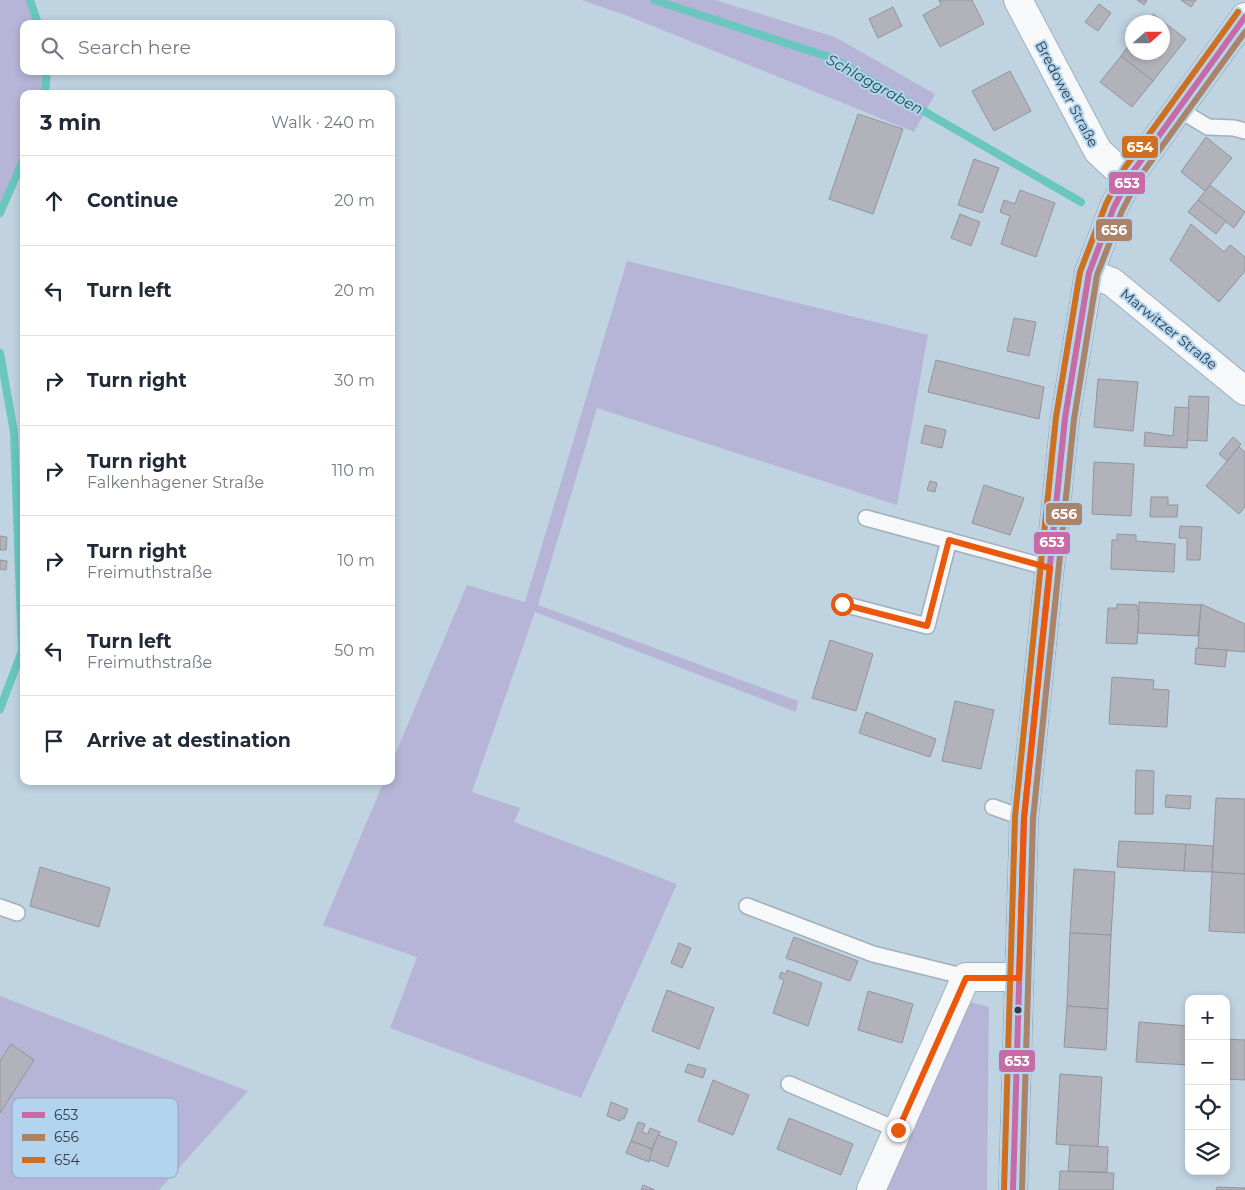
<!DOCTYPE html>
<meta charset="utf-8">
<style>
:root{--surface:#fff;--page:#f2f2f3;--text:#1f2937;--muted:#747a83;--line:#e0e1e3}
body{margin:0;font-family:Montserrat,sans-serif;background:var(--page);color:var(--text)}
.controls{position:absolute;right:15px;bottom:15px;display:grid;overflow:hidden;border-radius:10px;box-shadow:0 2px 8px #0003}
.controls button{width:45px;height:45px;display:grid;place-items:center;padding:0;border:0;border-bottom:1px solid var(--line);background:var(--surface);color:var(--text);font:25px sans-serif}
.compass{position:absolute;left:1125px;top:15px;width:45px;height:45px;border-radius:50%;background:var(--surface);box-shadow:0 2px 8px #0003;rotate:69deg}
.stop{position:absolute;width:15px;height:15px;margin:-11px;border:4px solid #ea580c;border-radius:50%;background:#fff}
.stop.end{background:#ea580c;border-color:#fff;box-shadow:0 1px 5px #0008}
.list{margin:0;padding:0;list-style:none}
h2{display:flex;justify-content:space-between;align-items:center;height:65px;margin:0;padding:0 20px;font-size:21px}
h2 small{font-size:16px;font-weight:400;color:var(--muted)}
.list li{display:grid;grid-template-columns:32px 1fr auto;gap:15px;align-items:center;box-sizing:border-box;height:90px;padding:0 20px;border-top:1px solid var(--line)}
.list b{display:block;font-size:19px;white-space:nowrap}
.list p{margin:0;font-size:16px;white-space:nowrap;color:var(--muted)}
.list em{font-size:16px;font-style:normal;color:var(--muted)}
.icon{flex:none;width:28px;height:28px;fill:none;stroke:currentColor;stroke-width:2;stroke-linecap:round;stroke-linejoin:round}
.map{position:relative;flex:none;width:1245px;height:1190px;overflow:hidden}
.search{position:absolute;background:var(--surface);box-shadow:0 2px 8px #0003;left:20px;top:20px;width:375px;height:55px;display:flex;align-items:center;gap:12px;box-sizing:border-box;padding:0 18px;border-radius:10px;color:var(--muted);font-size:19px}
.panel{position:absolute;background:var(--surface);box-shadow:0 2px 8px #0003;left:20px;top:90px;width:375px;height:695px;border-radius:10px}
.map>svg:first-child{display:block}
.green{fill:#b7b5d7}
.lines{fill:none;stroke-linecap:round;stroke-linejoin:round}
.stream{stroke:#69c7be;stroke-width:8}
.building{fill:#b2b3ba;stroke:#93949d}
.lane-casing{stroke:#a1b0ba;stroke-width:18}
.street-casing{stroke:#a1b0ba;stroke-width:30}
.secondary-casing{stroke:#a1b0ba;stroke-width:30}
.lane{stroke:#f6f8fa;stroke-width:15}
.street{stroke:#f6f8fa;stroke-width:28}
.secondary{stroke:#f6f8fa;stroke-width:28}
.bus-1-casing{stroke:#b3d4ee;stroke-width:10}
.bus-2-casing{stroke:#b3d4ee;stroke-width:10}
.bus-3-casing{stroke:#b3d4ee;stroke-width:10}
.bus-1{stroke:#c86ba5;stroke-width:6}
.bus-2{stroke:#ab8368;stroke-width:6}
.bus-3{stroke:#ce701f;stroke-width:6}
.route{stroke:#ea580c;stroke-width:6}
.bus-dot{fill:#313e49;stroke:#b3d4ee;stroke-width:2}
.labels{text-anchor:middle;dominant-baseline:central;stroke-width:4;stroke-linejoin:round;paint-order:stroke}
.street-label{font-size:14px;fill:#313e49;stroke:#b3d4ee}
.water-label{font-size:15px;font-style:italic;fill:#1c5049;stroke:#b3d4ee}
.key{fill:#b3d4ee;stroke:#8ca7bc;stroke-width:1}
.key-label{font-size:14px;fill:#313e49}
.line-badge{stroke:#b3d4ee;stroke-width:2}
.badge-label{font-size:14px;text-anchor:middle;font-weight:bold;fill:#fff}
</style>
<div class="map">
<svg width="1245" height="1190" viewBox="0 0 1245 1190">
<rect width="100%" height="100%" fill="#c0d3e1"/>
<g class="green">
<polygon points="0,0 30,0 38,24 24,24 24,71 47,71 45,94 24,94 24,158 0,213"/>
<polygon points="581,0 715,0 835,37 935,94 914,132 628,16"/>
<polygon points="627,261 928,335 897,505 597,408 538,605 798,701 796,712 535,612 472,792 520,808 514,822 677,884 581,1098 390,1028 417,957 323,925 384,781 391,781 391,764 467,585 525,602"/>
<polygon points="0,996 248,1091 159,1190 0,1190"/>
<polygon points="969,1002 989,1007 987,1190 886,1190"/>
</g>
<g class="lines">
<g class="stream">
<polyline points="30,0 38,24"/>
<polyline points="654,0 832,58 1081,202"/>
<polyline points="45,94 47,71"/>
<polyline points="0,213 24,158"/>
<polyline points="0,353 14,432 22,651 0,709"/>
</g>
</g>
<g class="building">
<polygon points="939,0 972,0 984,24 940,47 923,15 941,5"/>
<polygon points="1137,0 1147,0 1144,5"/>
<polygon points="1181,0 1196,0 1191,7"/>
<polygon points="1099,4 1111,13 1098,31 1085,22"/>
<polygon points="893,7 902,26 878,38 869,19"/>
<polygon points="1153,14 1186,39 1153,81 1121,56 1132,41 1132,52 1162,52 1162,22 1147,22"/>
<polygon points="1121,56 1153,81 1132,107 1100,82"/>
<polygon points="1010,71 1031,111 994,131 972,91"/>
<polygon points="858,114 903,129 873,214 829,199"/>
<polygon points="1206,137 1232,158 1205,191 1181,172"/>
<polygon points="974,159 999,168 982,213 958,205"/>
<polygon points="1210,185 1245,212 1234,228 1198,200"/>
<polygon points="1020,190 1055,203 1036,257 1001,244 1010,216 1000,212 1004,200 1015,204"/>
<polygon points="1198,200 1226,221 1216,234 1188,212"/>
<polygon points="960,214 980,222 971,246 951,238"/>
<polygon points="1191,224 1224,252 1230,245 1245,257 1245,271 1219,302 1170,260"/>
<polygon points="1014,318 1036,322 1029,356 1007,351"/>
<polygon points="936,360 1044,387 1039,419 928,392"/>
<polygon points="1098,379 1138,382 1133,431 1094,427"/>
<polygon points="1189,396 1209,397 1207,441 1187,440"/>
<polygon points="1175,407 1189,408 1187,448 1144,446 1145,432 1173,436"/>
<polygon points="925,425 946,430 942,448 921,443"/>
<polygon points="1233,437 1241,444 1227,461 1219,454"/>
<polygon points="1239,447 1245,452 1245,507 1239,514 1206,486"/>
<polygon points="1094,462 1134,464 1131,516 1092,514"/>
<polygon points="930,481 937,483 935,492 927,490"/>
<polygon points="984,485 1024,498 1010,535 972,523"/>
<polygon points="1151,497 1168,497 1168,505 1178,505 1177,517 1150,517"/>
<polygon points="1180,526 1202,527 1200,560 1187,560 1187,538 1179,538"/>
<polygon points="1117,534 1136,535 1136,541 1175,544 1174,572 1111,569 1112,540 1117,540"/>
<polygon points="0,536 7,537 6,550 0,550"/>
<polygon points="0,560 7,561 6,570 0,569"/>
<polygon points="1139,602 1201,605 1198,636 1138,633"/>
<polygon points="1117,604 1137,605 1137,610 1139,610 1137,644 1106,643 1108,608 1117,608"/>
<polygon points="1201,604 1245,624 1245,652 1198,648"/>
<polygon points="830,640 873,654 856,711 812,698"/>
<polygon points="1196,648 1227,650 1225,667 1195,664"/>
<polygon points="1112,677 1154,680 1153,689 1169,690 1167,727 1109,724"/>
<polygon points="955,701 994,710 981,769 942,761"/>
<polygon points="866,712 936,739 930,757 859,733"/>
<polygon points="1136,770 1154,771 1153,814 1135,814"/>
<polygon points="1166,795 1191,796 1190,809 1165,807"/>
<polygon points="1216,798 1245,799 1245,874 1212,872"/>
<polygon points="1119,841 1186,844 1184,871 1117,867"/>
<polygon points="1186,844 1213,846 1212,872 1184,871"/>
<polygon points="40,867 110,888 99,927 30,906"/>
<polygon points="1074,869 1115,872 1111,935 1070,933"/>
<polygon points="1212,872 1245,874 1245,933 1209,931"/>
<polygon points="1070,933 1111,935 1108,1009 1067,1006"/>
<polygon points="794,937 858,961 850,981 786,958"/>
<polygon points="679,943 691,948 682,968 671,963"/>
<polygon points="787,970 822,983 808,1026 773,1013 784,980 779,978 781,972 786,974"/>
<polygon points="667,990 714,1008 699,1049 652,1031"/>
<polygon points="868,991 913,1004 902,1043 858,1030"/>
<polygon points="1067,1006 1108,1009 1106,1050 1064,1047"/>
<polygon points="1139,1022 1189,1026 1189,1065 1136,1062"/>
<polygon points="1226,1039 1245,1040 1245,1080 1226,1079"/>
<polygon points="11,1044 34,1060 0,1113 0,1061"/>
<polygon points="688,1064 706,1069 703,1078 685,1072"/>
<polygon points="1060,1074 1102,1077 1098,1147 1056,1144"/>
<polygon points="713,1080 749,1095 733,1135 698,1121"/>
<polygon points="611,1102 628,1109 624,1119 622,1118 620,1121 607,1116"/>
<polygon points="789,1118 853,1144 841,1175 777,1149"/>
<polygon points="638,1122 645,1124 642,1132 648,1134 650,1128 660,1132 652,1149 631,1141"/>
<polygon points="658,1135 677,1142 668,1167 648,1159"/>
<polygon points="631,1141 652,1149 649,1162 626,1153"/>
<polygon points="1070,1145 1108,1147 1107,1172 1068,1172"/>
<polygon points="1060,1171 1114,1173 1113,1190 1059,1190"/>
<polygon points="643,1185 655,1190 641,1190"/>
<polygon points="1217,1187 1245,1188 1245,1190 1216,1190"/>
</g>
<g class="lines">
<g class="lane-casing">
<g id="lane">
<polyline points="1178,109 1208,127 1234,128 1245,131"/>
<polyline points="866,518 1050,568"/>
<polyline points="843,604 927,626 949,540"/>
<polyline points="993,807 1024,818"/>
<polyline points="747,906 873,954 966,977"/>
<polyline points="0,907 17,913"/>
<polyline points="789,1084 898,1130"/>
</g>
</g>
<g class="street-casing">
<g id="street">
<polyline points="1018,0 1098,151 1128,179"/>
<polyline points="1089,273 1112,282 1245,391"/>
<polyline points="871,1190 966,977 1019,977"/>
</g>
</g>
<g class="secondary-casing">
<polyline id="secondary" points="1013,1190 1024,818 1065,418 1089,273 1114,207 1132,173 1245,17"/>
</g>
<use href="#lane" class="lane"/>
<use href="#street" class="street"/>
<use href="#secondary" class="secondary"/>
<g class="bus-1-casing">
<polyline id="bus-1" points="1013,1190 1024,818 1065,418 1089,273 1114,207 1132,173 1245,17"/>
</g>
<g class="bus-2-casing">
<polyline id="bus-2" points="1022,1190 1033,819 1074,419 1097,275 1122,211 1139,178 1245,32"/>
</g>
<g class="bus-3-casing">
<polyline id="bus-3" points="1004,1190 1015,817 1056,417 1080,272 1106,204 1124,169 1238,12"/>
</g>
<use href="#bus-1" class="bus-1"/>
<use href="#bus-2" class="bus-2"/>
<use href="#bus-3" class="bus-3"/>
</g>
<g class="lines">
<polyline class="route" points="842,604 927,626 949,540 1050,568 1024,818 1019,978 966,978 898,1130"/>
</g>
<circle class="bus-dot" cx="1018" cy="1010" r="4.5"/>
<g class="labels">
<g class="street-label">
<text transform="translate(1067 94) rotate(62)">Bredower Straße</text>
<text transform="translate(1169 329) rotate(39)">Marwitzer Straße</text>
</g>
<g class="water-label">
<text transform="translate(875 84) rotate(29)">Schlaggraben</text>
</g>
</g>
<rect x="12" y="1098" width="166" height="80" rx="8" class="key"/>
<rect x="22" y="1112" width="23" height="6" fill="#c86ba5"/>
<rect x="22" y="1134" width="23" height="7" fill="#ab8368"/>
<rect x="22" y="1157" width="23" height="6" fill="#ce701f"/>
<g class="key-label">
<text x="54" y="1120">653</text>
<text x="54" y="1142">656</text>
<text x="54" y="1165">654</text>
</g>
<g class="line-badge">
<rect x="1121" y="135" width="38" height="24" rx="5" fill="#ce701f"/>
<rect x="1108" y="171" width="38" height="24" rx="5" fill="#c86ba5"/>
<rect x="1095" y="218" width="38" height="24" rx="5" fill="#ab8368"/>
<rect x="1045" y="502" width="38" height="24" rx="5" fill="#ab8368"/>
<rect x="1033" y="531" width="38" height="24" rx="5" fill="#c86ba5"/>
<rect x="998" y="1049" width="38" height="24" rx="5" fill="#c86ba5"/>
</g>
<g class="badge-label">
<text x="1140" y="152">654</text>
<text x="1127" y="188">653</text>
<text x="1114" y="235">656</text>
<text x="1064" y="519">656</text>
<text x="1052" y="547">653</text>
<text x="1017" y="1066">653</text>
</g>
</svg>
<div class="controls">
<button>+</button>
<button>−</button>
<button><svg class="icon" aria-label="locate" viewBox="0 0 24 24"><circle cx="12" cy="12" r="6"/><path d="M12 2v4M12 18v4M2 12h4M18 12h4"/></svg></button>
<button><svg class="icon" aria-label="layers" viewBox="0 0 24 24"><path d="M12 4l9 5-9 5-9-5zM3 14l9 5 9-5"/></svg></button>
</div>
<svg class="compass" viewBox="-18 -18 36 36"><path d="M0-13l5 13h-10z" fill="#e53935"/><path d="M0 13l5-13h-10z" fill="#747a83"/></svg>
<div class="stop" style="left:842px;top:604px"></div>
<div class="stop end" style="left:898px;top:1130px"></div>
<div class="search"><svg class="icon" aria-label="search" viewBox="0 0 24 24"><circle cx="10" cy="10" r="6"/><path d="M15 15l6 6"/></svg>Search here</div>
<section class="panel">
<h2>3 min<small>Walk · 240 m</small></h2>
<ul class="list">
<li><svg class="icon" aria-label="ahead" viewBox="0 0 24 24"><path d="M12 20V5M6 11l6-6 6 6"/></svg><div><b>Continue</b></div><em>20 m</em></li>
<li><svg class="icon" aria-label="left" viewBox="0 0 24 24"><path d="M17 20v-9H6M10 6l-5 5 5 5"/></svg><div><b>Turn left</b></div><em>20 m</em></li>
<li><svg class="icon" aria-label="right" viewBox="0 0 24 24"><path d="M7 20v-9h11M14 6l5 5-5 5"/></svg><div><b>Turn right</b></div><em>30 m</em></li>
<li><svg class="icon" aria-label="right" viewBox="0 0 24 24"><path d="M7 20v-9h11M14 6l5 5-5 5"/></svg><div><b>Turn right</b><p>Falkenhagener Straße</p></div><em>110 m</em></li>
<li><svg class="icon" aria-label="right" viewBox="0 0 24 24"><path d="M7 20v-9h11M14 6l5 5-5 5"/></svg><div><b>Turn right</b><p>Freimuthstraße</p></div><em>10 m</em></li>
<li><svg class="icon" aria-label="left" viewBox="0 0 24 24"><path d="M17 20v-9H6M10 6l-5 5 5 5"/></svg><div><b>Turn left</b><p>Freimuthstraße</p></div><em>50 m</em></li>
<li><svg class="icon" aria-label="arrive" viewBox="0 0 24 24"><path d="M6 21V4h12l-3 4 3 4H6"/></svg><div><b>Arrive at destination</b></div></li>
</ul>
</section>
</div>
